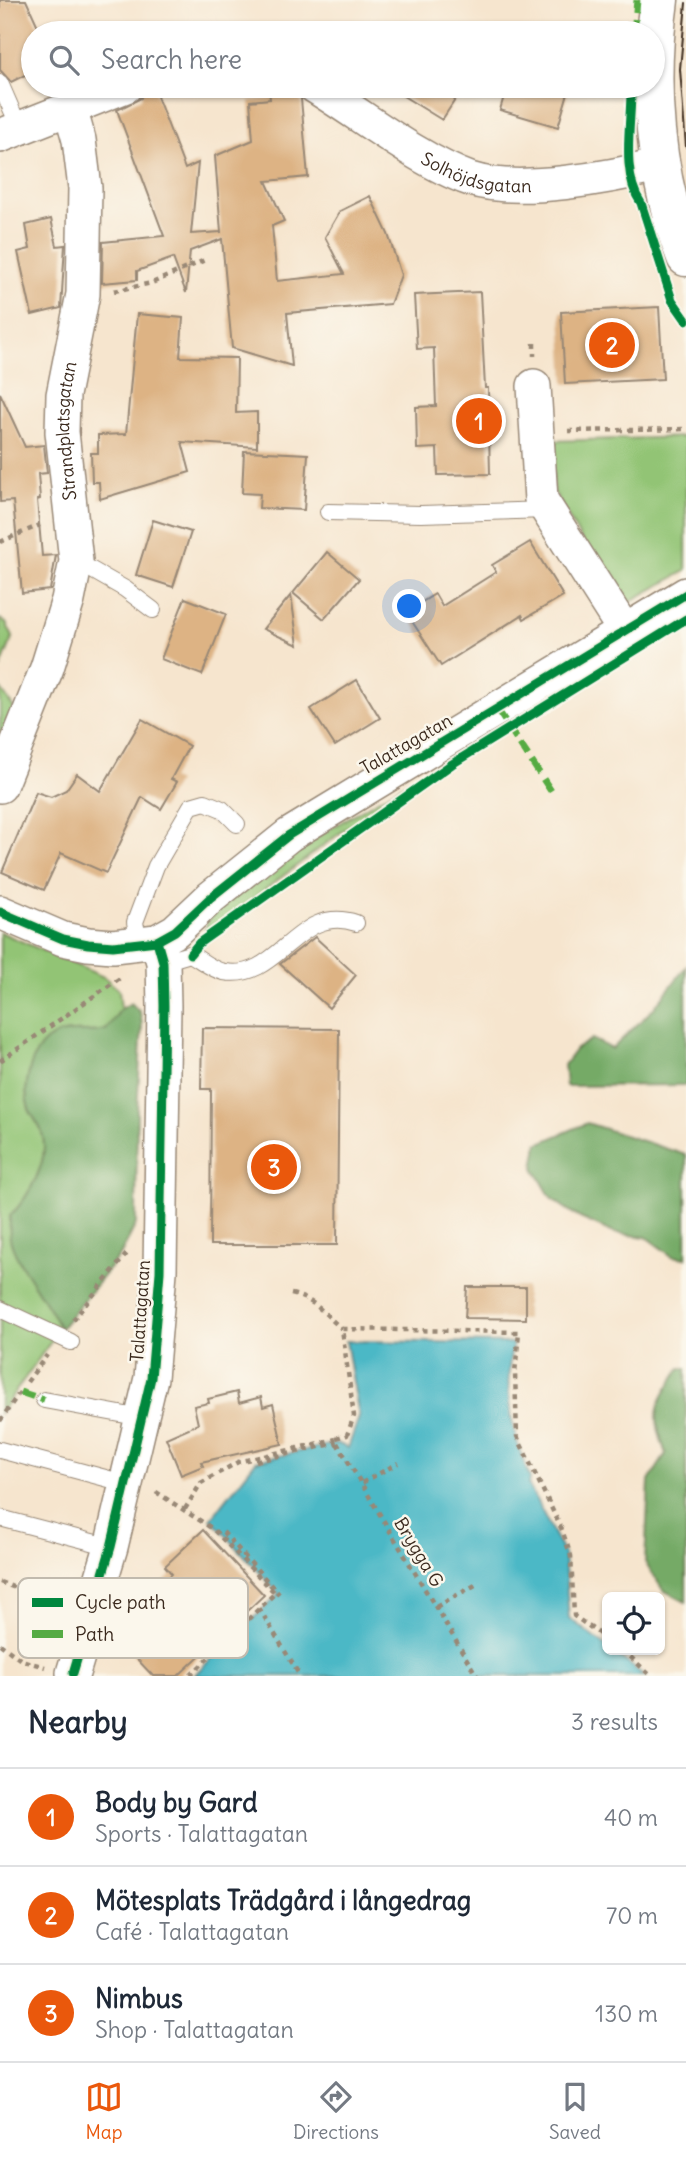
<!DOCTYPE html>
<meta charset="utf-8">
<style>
:root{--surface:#fff;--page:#f6f6f7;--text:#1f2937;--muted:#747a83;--line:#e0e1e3;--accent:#ea580c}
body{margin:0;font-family:Delius,sans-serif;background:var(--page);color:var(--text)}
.controls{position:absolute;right:21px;bottom:21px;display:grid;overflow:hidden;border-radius:10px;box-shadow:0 2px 5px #0004}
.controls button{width:63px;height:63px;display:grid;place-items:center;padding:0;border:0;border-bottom:2px solid var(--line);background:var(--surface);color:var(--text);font:35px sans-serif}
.you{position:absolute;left:410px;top:607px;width:24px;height:24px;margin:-18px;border:5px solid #fff;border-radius:50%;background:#1a73e8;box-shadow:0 0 0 10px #1a73e833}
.badge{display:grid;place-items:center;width:46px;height:46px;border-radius:50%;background:var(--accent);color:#fff;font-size:23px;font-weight:700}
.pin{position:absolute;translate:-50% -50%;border:4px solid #fff;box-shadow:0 2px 7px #0006}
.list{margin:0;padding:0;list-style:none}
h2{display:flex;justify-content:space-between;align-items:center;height:91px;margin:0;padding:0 28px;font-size:30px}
h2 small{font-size:23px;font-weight:400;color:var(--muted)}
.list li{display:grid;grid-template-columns:46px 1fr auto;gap:21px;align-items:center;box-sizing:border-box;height:98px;padding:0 28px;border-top:2px solid var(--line)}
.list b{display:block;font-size:26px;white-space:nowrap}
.list p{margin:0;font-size:23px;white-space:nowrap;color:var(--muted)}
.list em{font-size:23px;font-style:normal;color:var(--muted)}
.icon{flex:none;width:38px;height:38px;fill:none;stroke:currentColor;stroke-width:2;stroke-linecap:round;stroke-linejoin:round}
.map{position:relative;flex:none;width:686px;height:1676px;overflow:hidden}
.search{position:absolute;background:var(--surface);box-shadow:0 2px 5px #0004;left:21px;right:21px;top:21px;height:77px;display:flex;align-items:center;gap:18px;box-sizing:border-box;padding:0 24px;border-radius:38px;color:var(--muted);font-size:26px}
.sheet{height:385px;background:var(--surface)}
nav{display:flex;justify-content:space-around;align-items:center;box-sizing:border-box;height:98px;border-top:2px solid var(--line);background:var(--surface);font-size:19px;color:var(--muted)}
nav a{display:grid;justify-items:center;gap:4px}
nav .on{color:var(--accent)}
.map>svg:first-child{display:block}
.green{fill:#92c474;stroke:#667749;stroke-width:2}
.forest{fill:#75aa66;stroke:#586a42;stroke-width:2}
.water{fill:#4bb8c6;stroke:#437172;stroke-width:2}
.building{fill:#ddb384}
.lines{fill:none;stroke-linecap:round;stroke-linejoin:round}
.service-casing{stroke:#988876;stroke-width:18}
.minor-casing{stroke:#988876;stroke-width:36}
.tertiary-casing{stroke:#988876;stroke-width:41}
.path{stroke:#988876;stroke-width:4.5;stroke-dasharray:5 5;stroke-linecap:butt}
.service{stroke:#fff;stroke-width:16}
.minor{stroke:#fff;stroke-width:33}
.tertiary{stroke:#fff;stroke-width:38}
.tram{stroke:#3b2a1e;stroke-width:2}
.quiet{stroke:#55ab43;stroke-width:7;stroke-dasharray:14 7;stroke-linecap:butt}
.cycleway-casing{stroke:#fbf7ec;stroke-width:13}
.cycleway{stroke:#00873e;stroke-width:9}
.labels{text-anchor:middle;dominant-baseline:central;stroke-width:5;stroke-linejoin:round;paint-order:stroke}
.street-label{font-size:18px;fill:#3b2a1e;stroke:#fbf7ec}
.key{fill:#fbf7ec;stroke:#c1baae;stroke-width:2}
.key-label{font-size:19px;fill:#3b2a1e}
</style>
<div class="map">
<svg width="686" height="1676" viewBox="0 0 686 1676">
<rect width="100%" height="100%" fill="#fbf7ec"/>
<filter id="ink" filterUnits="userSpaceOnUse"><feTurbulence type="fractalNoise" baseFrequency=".0143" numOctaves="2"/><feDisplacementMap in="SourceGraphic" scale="14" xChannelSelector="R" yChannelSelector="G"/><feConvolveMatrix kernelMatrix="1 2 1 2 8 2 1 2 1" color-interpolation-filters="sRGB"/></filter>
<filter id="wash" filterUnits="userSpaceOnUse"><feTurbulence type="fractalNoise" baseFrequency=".00686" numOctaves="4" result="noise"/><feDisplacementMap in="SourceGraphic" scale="28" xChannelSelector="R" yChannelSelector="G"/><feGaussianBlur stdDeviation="1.57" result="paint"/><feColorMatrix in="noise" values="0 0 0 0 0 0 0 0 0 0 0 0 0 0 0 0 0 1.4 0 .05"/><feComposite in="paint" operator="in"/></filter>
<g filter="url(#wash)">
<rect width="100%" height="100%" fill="#f6e5ce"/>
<g class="green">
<polygon points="686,437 686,571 620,607 554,492 550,441"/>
<polygon points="0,619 6,623 13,637 0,669"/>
<polygon points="0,688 14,708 0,767"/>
<polygon points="488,734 348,827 205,935 207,921 266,867"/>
<path d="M 0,932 L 104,977 L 119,990 L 121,1009 L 106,1030 C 87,1035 66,1027 49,1039 C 30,1053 22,1088 29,1109 C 32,1117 40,1124 42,1133 C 51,1160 28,1198 10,1216 L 20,1263 L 39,1288 L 60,1329 L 0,1413 Z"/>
</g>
<g class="forest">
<polygon points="686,967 686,1085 566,1086 564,1065 576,1049 592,1039 612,1049 653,1009"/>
<path d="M 131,1003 L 140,1012 L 142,1024 L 137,1111 L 136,1224 L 121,1254 L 60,1329 C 49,1303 13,1260 10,1238 C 9,1231 10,1223 10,1216 C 28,1198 51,1160 42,1133 C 40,1124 32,1117 29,1109 C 22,1088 30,1052 49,1039 C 66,1027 87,1035 106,1030 L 121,1009 Z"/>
<polygon points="587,1123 686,1155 686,1258 672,1256 646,1237 614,1233 580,1218 552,1199 534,1168 538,1144"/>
<path d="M 680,1368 L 686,1368 L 686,1602 L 663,1590 L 645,1562 L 649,1481 L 666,1454 C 650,1409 656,1407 680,1368 Z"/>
</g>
<path class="water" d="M 346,1341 L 513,1343 C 502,1390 512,1435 530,1478 L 528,1484 L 564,1554 L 569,1618 L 645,1676 L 197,1676 L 195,1674 L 279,1594 L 211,1519 L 256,1461 L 337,1443 L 348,1448 L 359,1417 Z"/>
<g id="blocks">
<g class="building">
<polygon points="0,0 26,0 41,33 33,33 33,71 11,82 0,70"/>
<polygon points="145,86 153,86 185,169 198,163 191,234 221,232 215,156 253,140 250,101 270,99 269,91 295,89 301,99 308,177 266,181 284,221 272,226 277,281 344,274 325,237 340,211 370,196 388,234 401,275 390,304 287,313 292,366 232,348 222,239 190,251 186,293 173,258 137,271 137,280 102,283 103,242 164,236 117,110 141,98"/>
<polygon points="387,86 464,86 442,120"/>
<polygon points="507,86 570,86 558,127 500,110"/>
<polygon points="51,219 57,246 65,245 61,308 32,315 18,252 30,249 26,225"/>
<polygon points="480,292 485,388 488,388 490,474 438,475 437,448 417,449 416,407 436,406 434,348 417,349 414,295"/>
<polygon points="659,307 663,379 565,384 561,312"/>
<polygon points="137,314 183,318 180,357 237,358 236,413 257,412 257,447 182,442 190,472 100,499 99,482 92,482 91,453 98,453 98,435 126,434"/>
<polygon points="0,393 25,447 44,445 47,473 38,474 40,499 37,500 42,556 56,555 50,590 22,593 13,501 0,502"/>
<polygon points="244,451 308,454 304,510 259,508 260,494 242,493"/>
<polygon points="153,520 191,532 173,587 136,575"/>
<polygon points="530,542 563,596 524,619 522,615 441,666 406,612 435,594 442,606 496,572 492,565"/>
<polygon points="327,552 359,579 324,619 293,593"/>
<polygon points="291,595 298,645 263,629"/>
<polygon points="185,598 226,614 202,675 161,659"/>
<polygon points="357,680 380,718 335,746 311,709"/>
<polygon points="142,719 189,746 171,779 177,782 161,809 142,797 106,873 61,853 44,890 2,872 36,792 51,797 66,790 77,774 100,791"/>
<polygon points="315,937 356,975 329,1008 280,964"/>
<polygon points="202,1028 339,1029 337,1245 210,1245 211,1089 201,1089"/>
<polygon points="467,1287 526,1287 526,1319 465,1318"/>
<polygon points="237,1392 239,1403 261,1397 263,1407 273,1404 282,1444 201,1462 203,1466 181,1475 166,1438 198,1424 194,1406 209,1403 208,1399"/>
<polygon points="203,1530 264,1595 178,1676 153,1676 118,1639 140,1620 131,1611 172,1574 165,1566"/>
</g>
</g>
</g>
<g filter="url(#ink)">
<use href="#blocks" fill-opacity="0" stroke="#988876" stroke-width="2"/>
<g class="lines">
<g class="service-casing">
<g id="service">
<polyline points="0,83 20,129"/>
<polyline points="328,512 421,514 546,510"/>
<polyline points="76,561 125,589 153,610"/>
<polyline points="139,944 135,922 156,866 191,806 205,802 222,809 237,824"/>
<path d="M 163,962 L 190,954 C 200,959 212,970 224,972 C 279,982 297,903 356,923"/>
<polyline points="0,1309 71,1342"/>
<polyline points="44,1400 142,1418"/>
<polyline points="0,1450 124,1483"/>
<polyline points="0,1518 111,1547"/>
</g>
</g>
<g class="minor-casing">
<g id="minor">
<path id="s1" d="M 314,86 C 360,114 421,162 470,179 C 518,195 612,177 661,165"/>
<polyline points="0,136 126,86"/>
<polyline points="534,386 541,500 624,630"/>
<path id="s2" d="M 0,786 L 47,668 L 68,600 L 76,561 L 62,432 L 63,395 L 83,294 L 85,188 L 79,140 L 70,108"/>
<polyline points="0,912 63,939 88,944 113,946 157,941 175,931 210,898 289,835 686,594"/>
<polyline points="73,1673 111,1547 151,1378 160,1272 164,1006 163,962 157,941"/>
</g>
</g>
<g class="tertiary-casing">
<path id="tertiary" d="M 659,0 C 647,86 654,176 686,257"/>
</g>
<g class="path">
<polyline points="114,291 152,283 205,260"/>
<polyline points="534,343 534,356"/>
<polyline points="568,431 686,429"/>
<polyline points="0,542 40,525"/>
<polyline points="0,1061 120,978"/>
<path d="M 291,1294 C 315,1299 324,1314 342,1329"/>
<polyline points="73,1320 129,1251"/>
<polyline points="27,1382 47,1355"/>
<polyline points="0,1421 22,1389"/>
<polyline points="336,1438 347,1435 354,1416 342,1329 519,1332 515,1373 517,1436 562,1530 571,1556 574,1616 607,1639"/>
<polyline points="337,1443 477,1676"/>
<polyline points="256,1461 337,1443"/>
<polyline points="362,1483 398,1463"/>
<polyline points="156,1492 213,1529 275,1593 190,1676"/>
<polyline points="185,1509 201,1483 238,1462 336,1439"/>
<polyline points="223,1532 279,1594"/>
<polyline points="0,1582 61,1606"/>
<polyline points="436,1607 477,1584"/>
<polyline points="259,1608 300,1676"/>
<polyline points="0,1644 21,1660 45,1667"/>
<polyline points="623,1650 651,1676"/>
</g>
<use href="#service" class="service"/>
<use href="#minor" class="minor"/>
<use href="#tertiary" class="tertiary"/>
<polyline class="tram" points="686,3 680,69 686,147"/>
<g class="quiet">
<polyline points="634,33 637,0"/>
<polyline points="497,709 551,791"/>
<polyline points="20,1392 44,1400"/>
</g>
<g class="cycleway-casing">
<g id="cycleway">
<path d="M 631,86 C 632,121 620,173 641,203 L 672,300 L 686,320"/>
<polyline points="0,912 63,939 88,944 113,946 157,941 175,931 210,898 289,835 686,594"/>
<polyline points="190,954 199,943 452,764 686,619"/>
<polyline points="73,1673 111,1547 151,1378 160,1272 164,1006 163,962 157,941"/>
</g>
</g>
<use href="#cycleway" class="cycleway"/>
</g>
</g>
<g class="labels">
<g class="street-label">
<text stroke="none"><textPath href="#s1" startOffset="187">Solhöjdsgatan</textPath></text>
<text stroke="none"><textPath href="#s2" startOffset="369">Strandplatsgatan</textPath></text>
<text transform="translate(406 744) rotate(-30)">Talattagatan</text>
<text transform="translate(140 1311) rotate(-86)">Talattagatan</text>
<text transform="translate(419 1552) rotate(59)">Brygga G</text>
</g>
</g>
<rect x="18" y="1578" width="230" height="80" rx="10" class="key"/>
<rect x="32" y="1598" width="31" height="9" fill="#00873e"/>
<rect x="32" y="1630" width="31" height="8" fill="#55ab43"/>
<g class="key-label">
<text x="75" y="1609">Cycle path</text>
<text x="75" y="1641">Path</text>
</g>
</svg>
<div class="controls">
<button><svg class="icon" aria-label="locate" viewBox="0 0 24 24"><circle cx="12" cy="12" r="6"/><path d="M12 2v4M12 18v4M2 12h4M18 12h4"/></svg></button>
</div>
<div class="you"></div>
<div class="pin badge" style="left:479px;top:421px">1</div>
<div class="pin badge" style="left:612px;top:345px">2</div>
<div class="pin badge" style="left:274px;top:1167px">3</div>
<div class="search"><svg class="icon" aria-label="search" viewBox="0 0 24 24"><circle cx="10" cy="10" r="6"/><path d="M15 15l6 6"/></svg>Search here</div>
</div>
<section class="sheet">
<h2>Nearby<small>3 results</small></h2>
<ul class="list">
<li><span class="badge">1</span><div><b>Body by Gard</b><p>Sports · Talattagatan</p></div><em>40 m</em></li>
<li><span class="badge">2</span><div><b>Mötesplats Trädgård i långedrag</b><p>Café · Talattagatan</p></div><em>70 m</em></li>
<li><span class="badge">3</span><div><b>Nimbus</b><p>Shop · Talattagatan</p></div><em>130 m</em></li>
</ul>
</section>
<nav>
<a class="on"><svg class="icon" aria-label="map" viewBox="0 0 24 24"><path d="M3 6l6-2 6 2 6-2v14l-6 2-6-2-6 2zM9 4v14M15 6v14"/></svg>Map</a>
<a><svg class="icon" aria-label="directions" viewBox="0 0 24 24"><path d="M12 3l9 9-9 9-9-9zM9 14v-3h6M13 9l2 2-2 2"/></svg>Directions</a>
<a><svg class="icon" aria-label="saved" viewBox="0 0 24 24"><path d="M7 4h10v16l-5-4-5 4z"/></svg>Saved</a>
</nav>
